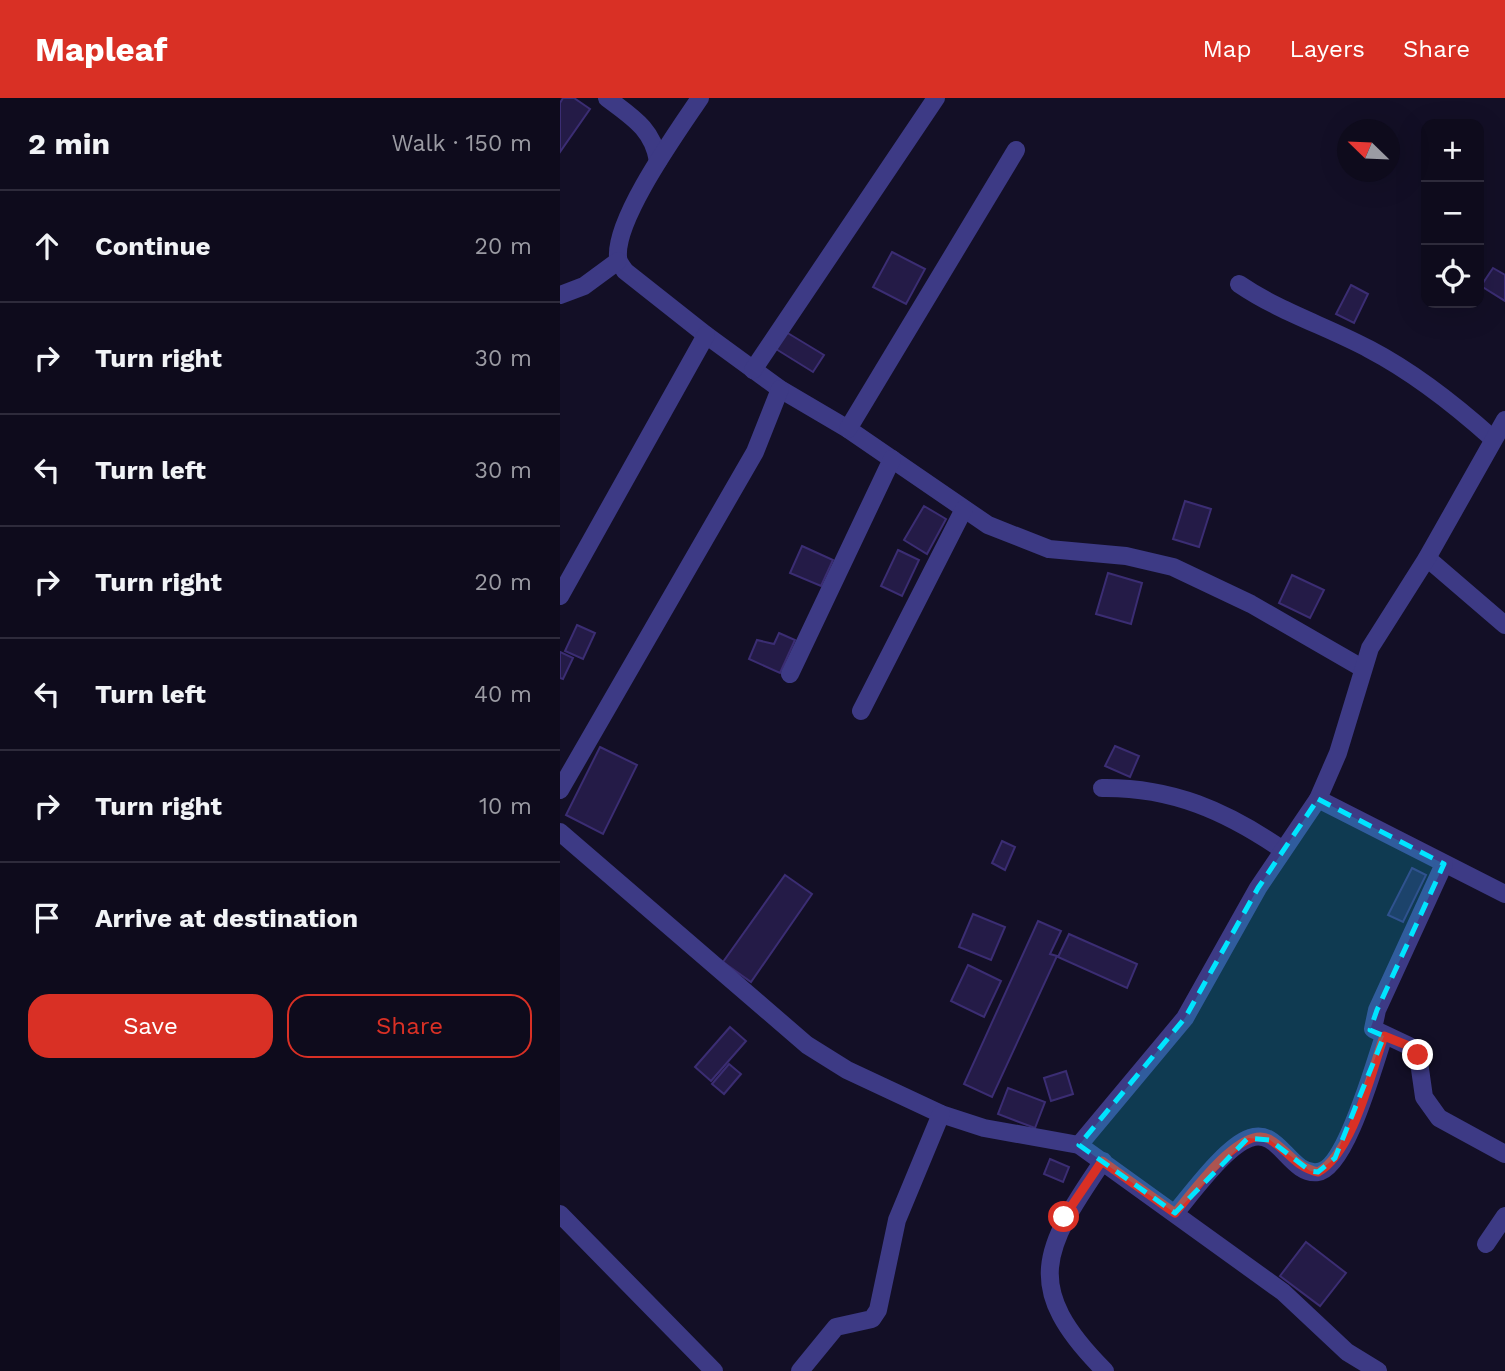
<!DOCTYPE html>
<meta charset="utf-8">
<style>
:root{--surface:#0e0b1c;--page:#171425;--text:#f1f3f6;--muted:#9b9ba3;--line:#2e2b3b;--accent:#d93025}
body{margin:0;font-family:"Work Sans",sans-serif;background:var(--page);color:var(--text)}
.controls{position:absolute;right:21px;top:21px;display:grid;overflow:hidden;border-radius:14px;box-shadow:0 7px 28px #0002}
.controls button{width:63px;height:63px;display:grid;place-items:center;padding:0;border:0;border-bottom:2px solid var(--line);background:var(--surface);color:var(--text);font:35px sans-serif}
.compass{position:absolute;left:777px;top:21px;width:63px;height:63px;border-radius:50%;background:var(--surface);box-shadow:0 7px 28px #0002;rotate:293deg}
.stop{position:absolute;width:21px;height:21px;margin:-16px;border:5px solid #d93025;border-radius:50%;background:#fff}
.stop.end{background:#d93025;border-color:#fff;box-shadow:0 2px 7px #0008}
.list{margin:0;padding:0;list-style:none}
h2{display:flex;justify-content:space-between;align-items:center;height:91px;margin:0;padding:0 28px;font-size:30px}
h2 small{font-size:23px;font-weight:400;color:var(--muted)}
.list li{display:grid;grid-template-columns:46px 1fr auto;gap:21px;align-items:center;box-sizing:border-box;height:112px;padding:0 28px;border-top:2px solid var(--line)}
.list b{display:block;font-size:26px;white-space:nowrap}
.list em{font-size:23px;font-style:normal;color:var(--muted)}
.actions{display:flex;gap:14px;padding:21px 28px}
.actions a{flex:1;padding:16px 0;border:2px solid var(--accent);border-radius:21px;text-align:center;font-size:24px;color:var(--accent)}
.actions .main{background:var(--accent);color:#fff}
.icon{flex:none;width:38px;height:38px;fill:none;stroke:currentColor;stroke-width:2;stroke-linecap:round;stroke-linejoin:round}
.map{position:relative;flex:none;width:945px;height:1273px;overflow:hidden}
header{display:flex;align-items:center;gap:42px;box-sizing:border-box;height:98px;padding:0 35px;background:var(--accent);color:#fff}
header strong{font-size:33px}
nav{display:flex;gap:38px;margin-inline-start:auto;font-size:24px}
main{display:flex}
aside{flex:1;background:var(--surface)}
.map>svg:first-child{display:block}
.building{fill:#241b47;stroke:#3b2d73;stroke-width:2}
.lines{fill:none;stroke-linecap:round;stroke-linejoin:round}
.street{stroke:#3d3a85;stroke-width:18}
.route{stroke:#d93025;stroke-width:9}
.marked{fill:#00e5ff;fill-opacity:0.2;stroke:#00e5ff;stroke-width:5;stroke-dasharray:14 9;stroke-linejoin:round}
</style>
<header>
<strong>Mapleaf</strong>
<nav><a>Map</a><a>Layers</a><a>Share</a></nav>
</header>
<main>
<aside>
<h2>2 min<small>Walk · 150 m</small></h2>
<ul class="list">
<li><svg class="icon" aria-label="ahead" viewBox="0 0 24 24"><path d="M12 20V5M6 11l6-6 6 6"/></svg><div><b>Continue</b></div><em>20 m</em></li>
<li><svg class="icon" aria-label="right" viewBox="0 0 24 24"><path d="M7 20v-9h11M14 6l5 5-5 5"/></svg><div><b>Turn right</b></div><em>30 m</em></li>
<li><svg class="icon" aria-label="left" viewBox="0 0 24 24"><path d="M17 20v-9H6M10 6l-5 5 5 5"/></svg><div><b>Turn left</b></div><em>30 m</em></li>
<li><svg class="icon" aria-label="right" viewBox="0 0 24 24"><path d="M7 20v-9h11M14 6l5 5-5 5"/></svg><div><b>Turn right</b></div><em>20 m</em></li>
<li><svg class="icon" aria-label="left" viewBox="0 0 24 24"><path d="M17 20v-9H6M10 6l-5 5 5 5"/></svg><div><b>Turn left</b></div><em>40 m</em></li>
<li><svg class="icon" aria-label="right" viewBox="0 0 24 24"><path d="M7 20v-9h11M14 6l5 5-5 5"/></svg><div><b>Turn right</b></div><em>10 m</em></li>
<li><svg class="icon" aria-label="arrive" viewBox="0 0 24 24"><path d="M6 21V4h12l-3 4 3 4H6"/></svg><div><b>Arrive at destination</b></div></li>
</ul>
<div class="actions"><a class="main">Save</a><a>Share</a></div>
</aside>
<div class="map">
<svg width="945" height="1273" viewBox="0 0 945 1273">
<rect width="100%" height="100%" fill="#130f26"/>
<g class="building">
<polygon points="3,0 14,0 30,11 0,54 0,5"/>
<polygon points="332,154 365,171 346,206 313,189"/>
<polygon points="933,170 945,177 945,203 921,188"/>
<polygon points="791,187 808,196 794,225 776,216"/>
<polygon points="226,234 264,257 253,274 216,251"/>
<polygon points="625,403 651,411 639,449 613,441"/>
<polygon points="364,408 386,421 367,456 344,442"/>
<polygon points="242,448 273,462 261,488 230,475"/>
<polygon points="338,452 359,462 342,498 321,488"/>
<polygon points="548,475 582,485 571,526 536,516"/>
<polygon points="732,477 764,492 750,520 719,505"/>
<polygon points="17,527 35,535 23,561 5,553"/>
<polygon points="219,535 235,542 220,575 189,561 197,542 214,546"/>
<polygon points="0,554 13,560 3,581 0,580"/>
<polygon points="555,648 579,658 570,679 545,668"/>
<polygon points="40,649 77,667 43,736 6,717"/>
<polygon points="442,743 455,749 445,772 432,765"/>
<polygon points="852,770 866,777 843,824 828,817"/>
<polygon points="225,777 252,796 191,884 163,864"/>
<polygon points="413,816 445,829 431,862 399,849"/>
<polygon points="478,823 501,833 490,856 497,858 432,999 404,986"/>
<polygon points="509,836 577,866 567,890 498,859"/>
<polygon points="408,867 441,883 424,919 391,903"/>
<polygon points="170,929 186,943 151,983 135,969"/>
<polygon points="169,966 181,976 164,996 152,986"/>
<polygon points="506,973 513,996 491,1003 484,980"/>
<polygon points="448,990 485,1004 475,1030 438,1016"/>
<polygon points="490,1061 509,1069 503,1084 484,1076"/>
<polygon points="746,1144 786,1175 760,1208 720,1178"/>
</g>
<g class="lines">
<g class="street">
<path d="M 47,0 C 72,19 93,31 98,63"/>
<path d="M 140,0 C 118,33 55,120 58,159 C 58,165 62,168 65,173 L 146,237 L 220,291 L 288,331 L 428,427 L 489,451 L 566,458 L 613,469 L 691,506 L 802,570"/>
<path d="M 679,186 C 720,214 766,228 809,251 C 855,275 894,306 932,340"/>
<polyline points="0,197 24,188 58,163"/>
<polyline points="193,272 376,0"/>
<polyline points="288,331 456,52"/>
<polyline points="867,460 945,527"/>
<polyline points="0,498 146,237"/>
<polyline points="230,576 332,361"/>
<polyline points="301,613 404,411"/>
<path d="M 542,690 C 612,689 666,713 723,752"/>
<polyline points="0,692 195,354 220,291"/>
<polyline points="758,701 945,796"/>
<polyline points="0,734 247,947 287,972 381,1016 424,1030 519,1047 723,1194 787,1254 818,1273"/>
<polyline points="884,766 817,912 813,931 849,948 858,957 864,999 879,1020 945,1056"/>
<polyline points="519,1047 625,920 698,790 758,701 778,655 810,550 867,460 945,322"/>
<path d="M 543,1063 C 483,1151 461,1189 545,1273"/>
<path d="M 615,1115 C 632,1095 666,1048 690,1040 C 719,1029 730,1078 758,1074 C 786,1071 815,963 824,938"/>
<polyline points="0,1116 154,1273"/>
<polyline points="926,1146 945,1118"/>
<polyline points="240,1273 276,1229 312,1221 318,1212 337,1122 381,1016"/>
</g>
</g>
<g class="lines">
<path class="route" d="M 504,1119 L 542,1063 L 615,1115 C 632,1095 681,1026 709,1041 C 727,1051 736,1070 758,1074 C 793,1055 811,975 824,938 L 849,948 L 858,957"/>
</g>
<path class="marked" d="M 758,701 L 884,766 L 817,912 L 810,932 L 824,938 L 775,1060 L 758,1074 L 750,1073 L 710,1042 L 688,1040 L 615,1115 L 519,1047 L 625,920 L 698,790 Z"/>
</svg>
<div class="controls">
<button>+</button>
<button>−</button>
<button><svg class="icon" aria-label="locate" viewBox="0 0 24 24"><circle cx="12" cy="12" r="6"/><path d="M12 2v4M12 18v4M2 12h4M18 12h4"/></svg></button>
</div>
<svg class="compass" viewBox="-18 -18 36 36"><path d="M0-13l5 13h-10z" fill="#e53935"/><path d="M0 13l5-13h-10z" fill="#9b9ba3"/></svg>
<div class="stop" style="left:504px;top:1119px"></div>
<div class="stop end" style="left:858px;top:957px"></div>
</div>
</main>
